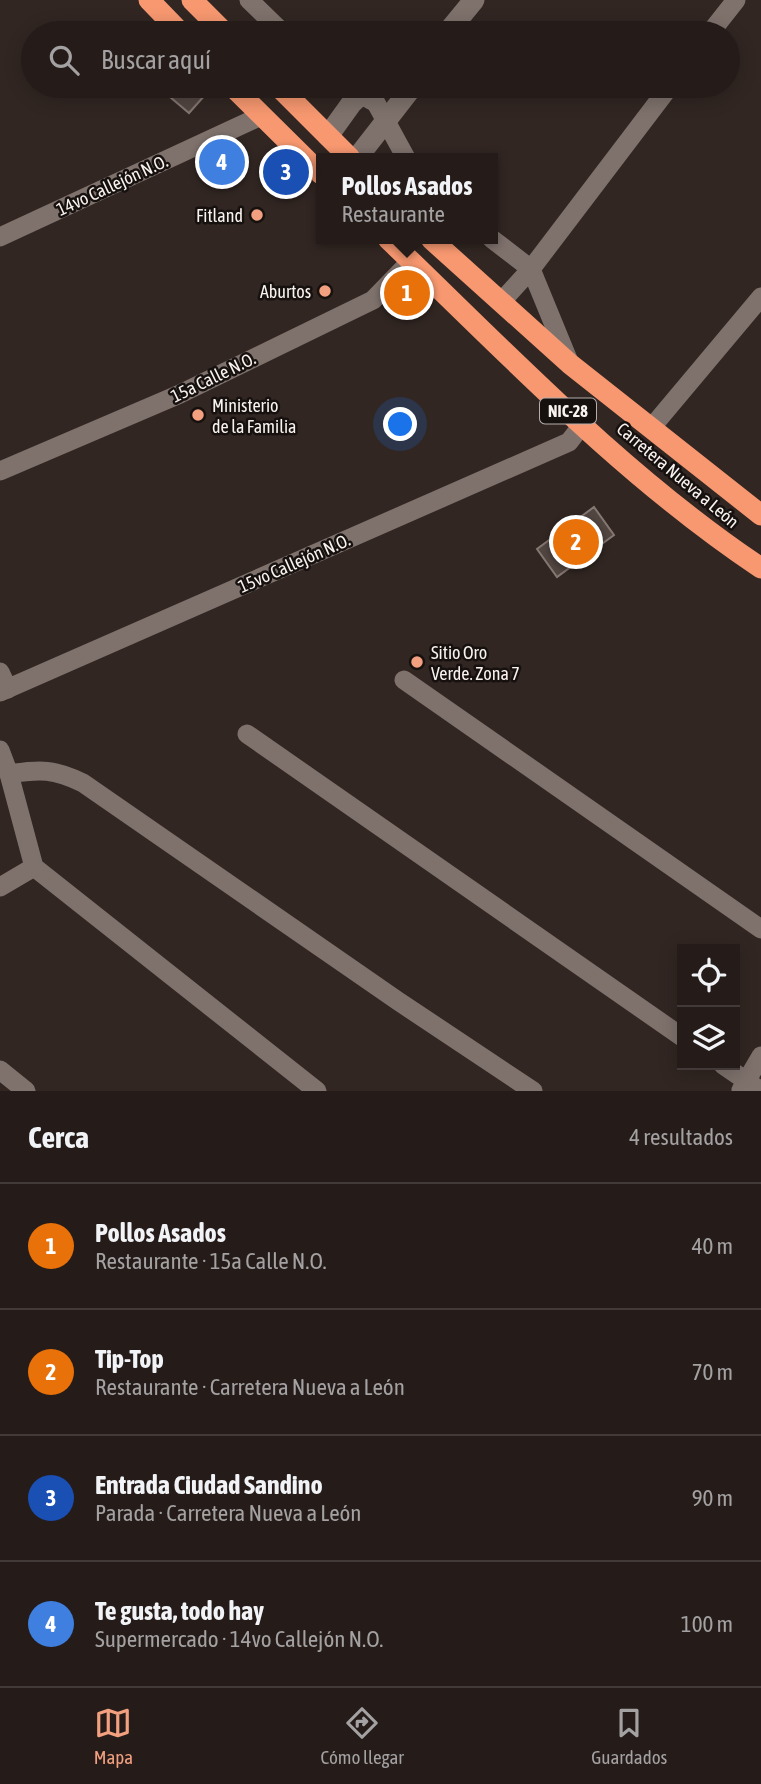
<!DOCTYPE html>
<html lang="es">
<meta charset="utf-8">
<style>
:root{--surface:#251c1a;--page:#312927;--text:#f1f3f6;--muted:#a3a1a2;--line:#423a39;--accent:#f2a07f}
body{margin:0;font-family:"Asap Condensed",sans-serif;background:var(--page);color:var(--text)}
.controls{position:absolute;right:21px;bottom:21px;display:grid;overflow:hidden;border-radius:0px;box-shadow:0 4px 18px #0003}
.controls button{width:63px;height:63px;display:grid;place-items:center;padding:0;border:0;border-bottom:2px solid var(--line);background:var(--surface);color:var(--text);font:35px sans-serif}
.you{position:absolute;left:401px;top:425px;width:24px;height:24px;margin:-18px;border:5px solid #fff;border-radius:50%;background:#1a73e8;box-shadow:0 0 0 10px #1a73e833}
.badge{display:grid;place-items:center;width:46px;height:46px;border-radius:50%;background:var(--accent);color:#fff;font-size:23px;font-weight:700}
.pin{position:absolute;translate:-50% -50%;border:4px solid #fff;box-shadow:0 2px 7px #0006}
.popup{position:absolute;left:316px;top:153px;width:182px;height:91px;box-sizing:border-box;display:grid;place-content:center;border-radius:0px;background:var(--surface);filter:drop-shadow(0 2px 5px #0005);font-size:23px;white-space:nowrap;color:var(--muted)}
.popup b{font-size:26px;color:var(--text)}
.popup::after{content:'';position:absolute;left:50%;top:100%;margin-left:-14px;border:14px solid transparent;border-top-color:var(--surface)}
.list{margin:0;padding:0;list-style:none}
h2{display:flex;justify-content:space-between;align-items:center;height:91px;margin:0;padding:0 28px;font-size:30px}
h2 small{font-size:23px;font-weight:400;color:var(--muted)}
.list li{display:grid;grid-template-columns:46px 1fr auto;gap:21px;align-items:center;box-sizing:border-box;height:126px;padding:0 28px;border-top:2px solid var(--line)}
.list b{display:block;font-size:26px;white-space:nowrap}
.list p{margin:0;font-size:23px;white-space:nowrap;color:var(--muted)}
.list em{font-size:23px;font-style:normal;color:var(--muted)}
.icon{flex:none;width:38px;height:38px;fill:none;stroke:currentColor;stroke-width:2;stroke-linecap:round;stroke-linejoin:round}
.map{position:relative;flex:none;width:761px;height:1091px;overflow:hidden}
.search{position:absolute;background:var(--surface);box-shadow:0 4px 18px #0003;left:21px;right:21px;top:21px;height:77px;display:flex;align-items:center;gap:18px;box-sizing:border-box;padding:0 24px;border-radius:38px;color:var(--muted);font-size:26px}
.sheet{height:595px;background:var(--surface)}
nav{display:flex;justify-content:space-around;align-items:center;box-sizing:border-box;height:98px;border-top:2px solid var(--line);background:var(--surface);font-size:19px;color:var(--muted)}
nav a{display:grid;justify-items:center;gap:4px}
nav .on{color:var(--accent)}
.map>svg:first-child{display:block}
.building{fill:#524641;stroke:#857772;stroke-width:2}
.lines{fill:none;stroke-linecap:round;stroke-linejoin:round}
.street{stroke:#7f726d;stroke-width:19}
.secondary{stroke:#7f726d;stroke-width:21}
.highway{stroke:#f79870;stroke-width:21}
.poi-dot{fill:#f2a07f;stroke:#16110f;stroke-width:2.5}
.labels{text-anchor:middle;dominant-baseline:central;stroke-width:5;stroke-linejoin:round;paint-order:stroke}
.shield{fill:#16110f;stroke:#b5aeac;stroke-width:2}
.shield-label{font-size:16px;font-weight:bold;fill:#f9f2ef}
.street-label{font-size:18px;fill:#f9f2ef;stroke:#16110f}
.poi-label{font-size:18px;fill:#f9f2ef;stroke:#16110f;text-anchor:end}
</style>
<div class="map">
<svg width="761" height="1091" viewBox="0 0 761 1091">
<rect width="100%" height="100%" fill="#312622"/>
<g class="building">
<polygon points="157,86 194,86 205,95 189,113"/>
<polygon points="594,507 614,535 557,577 537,549"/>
</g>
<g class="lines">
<g class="street">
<polyline points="249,0 283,33"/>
<polyline points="710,33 736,0"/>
<polyline points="346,86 376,103 406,158"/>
<polyline points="0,237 261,116"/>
<polyline points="492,239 531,269 570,364"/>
<polyline points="501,302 531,269 670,86"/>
<polyline points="652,427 761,297"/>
<polyline points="0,471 180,394 373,300 411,261"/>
<polyline points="0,672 8,689"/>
<polyline points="404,680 761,929"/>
<polyline points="0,692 569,442 582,425"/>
<polyline points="247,734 682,1037"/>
<polyline points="0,750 9,774 34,867 317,1091"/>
<path d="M 9,774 C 41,769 54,769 83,783 L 398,1001 L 533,1091"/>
<polyline points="0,887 34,867"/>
<polyline points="723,1065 761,1091"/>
<polyline points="0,1070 26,1091"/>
<polyline points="741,1090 761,1056"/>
</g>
<g class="secondary">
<polyline points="447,33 474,0"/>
<polyline points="328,136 351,104 370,86"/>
<polyline points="357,158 413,86"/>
</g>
<g class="highway">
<polyline points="149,0 181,33"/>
<polyline points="192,0 225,33"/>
<polyline points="232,86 321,174"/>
<polyline points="278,86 350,158"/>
<path d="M 388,239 C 507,353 623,476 761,568"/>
<polyline points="431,239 570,364 761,515"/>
</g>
</g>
<g class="poi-dot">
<circle cx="257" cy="215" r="7"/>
<circle cx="325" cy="291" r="7"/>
<circle cx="198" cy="415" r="7"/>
<circle cx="417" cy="662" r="7"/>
</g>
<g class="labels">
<rect class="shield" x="540" y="398.5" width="56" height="25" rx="5"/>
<g class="shield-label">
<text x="568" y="411">NIC-28</text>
</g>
<g class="street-label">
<text transform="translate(112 185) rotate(-25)">14vo Callejón N.O.</text>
<text transform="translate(213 377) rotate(-26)">15a Calle N.O.</text>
<text transform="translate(678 475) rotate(40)">Carretera Nueva a León</text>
<text transform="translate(294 563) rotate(-24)">15vo Callejón N.O.</text>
</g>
<g class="poi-label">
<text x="243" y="215">Fitland</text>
<text x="311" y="291">Aburtos</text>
<text x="212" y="405" text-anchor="start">Ministerio<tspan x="212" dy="21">de la Familia</tspan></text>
<text x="431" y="652" text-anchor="start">Sitio Oro<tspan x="431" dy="21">Verde. Zona 7</tspan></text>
</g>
</g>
</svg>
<div class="controls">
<button><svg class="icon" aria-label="locate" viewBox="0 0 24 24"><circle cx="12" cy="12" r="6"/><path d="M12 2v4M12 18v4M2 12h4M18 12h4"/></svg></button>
<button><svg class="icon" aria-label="layers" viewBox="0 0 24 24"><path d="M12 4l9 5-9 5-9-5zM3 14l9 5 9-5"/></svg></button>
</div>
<div class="you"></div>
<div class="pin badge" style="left:407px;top:293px;background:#e8710a">1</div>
<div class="popup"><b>Pollos Asados</b>Restaurante</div>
<div class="pin badge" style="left:576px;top:542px;background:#e8710a">2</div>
<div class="pin badge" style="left:286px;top:172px;background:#1a4fb4">3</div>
<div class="pin badge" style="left:222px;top:162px;background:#3f7fe0">4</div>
<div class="search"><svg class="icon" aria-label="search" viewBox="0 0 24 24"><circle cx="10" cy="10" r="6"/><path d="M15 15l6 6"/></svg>Buscar aquí</div>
</div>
<section class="sheet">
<h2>Cerca<small>4 resultados</small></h2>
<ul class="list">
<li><span class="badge" style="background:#e8710a">1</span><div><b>Pollos Asados</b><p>Restaurante · 15a Calle N.O.</p></div><em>40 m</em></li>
<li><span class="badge" style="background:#e8710a">2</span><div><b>Tip-Top</b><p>Restaurante · Carretera Nueva a León</p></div><em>70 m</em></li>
<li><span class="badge" style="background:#1a4fb4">3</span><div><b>Entrada Ciudad Sandino</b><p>Parada · Carretera Nueva a León</p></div><em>90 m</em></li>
<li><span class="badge" style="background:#3f7fe0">4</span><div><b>Te gusta, todo hay</b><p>Supermercado · 14vo Callejón N.O.</p></div><em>100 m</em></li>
</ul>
</section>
<nav>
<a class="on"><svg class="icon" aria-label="map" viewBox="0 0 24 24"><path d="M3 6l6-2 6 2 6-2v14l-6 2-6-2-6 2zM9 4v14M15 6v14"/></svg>Mapa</a>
<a><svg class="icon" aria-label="directions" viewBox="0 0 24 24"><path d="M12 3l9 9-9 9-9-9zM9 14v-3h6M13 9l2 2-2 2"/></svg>Cómo llegar</a>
<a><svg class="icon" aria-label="saved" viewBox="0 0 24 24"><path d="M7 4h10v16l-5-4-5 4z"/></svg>Guardados</a>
</nav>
